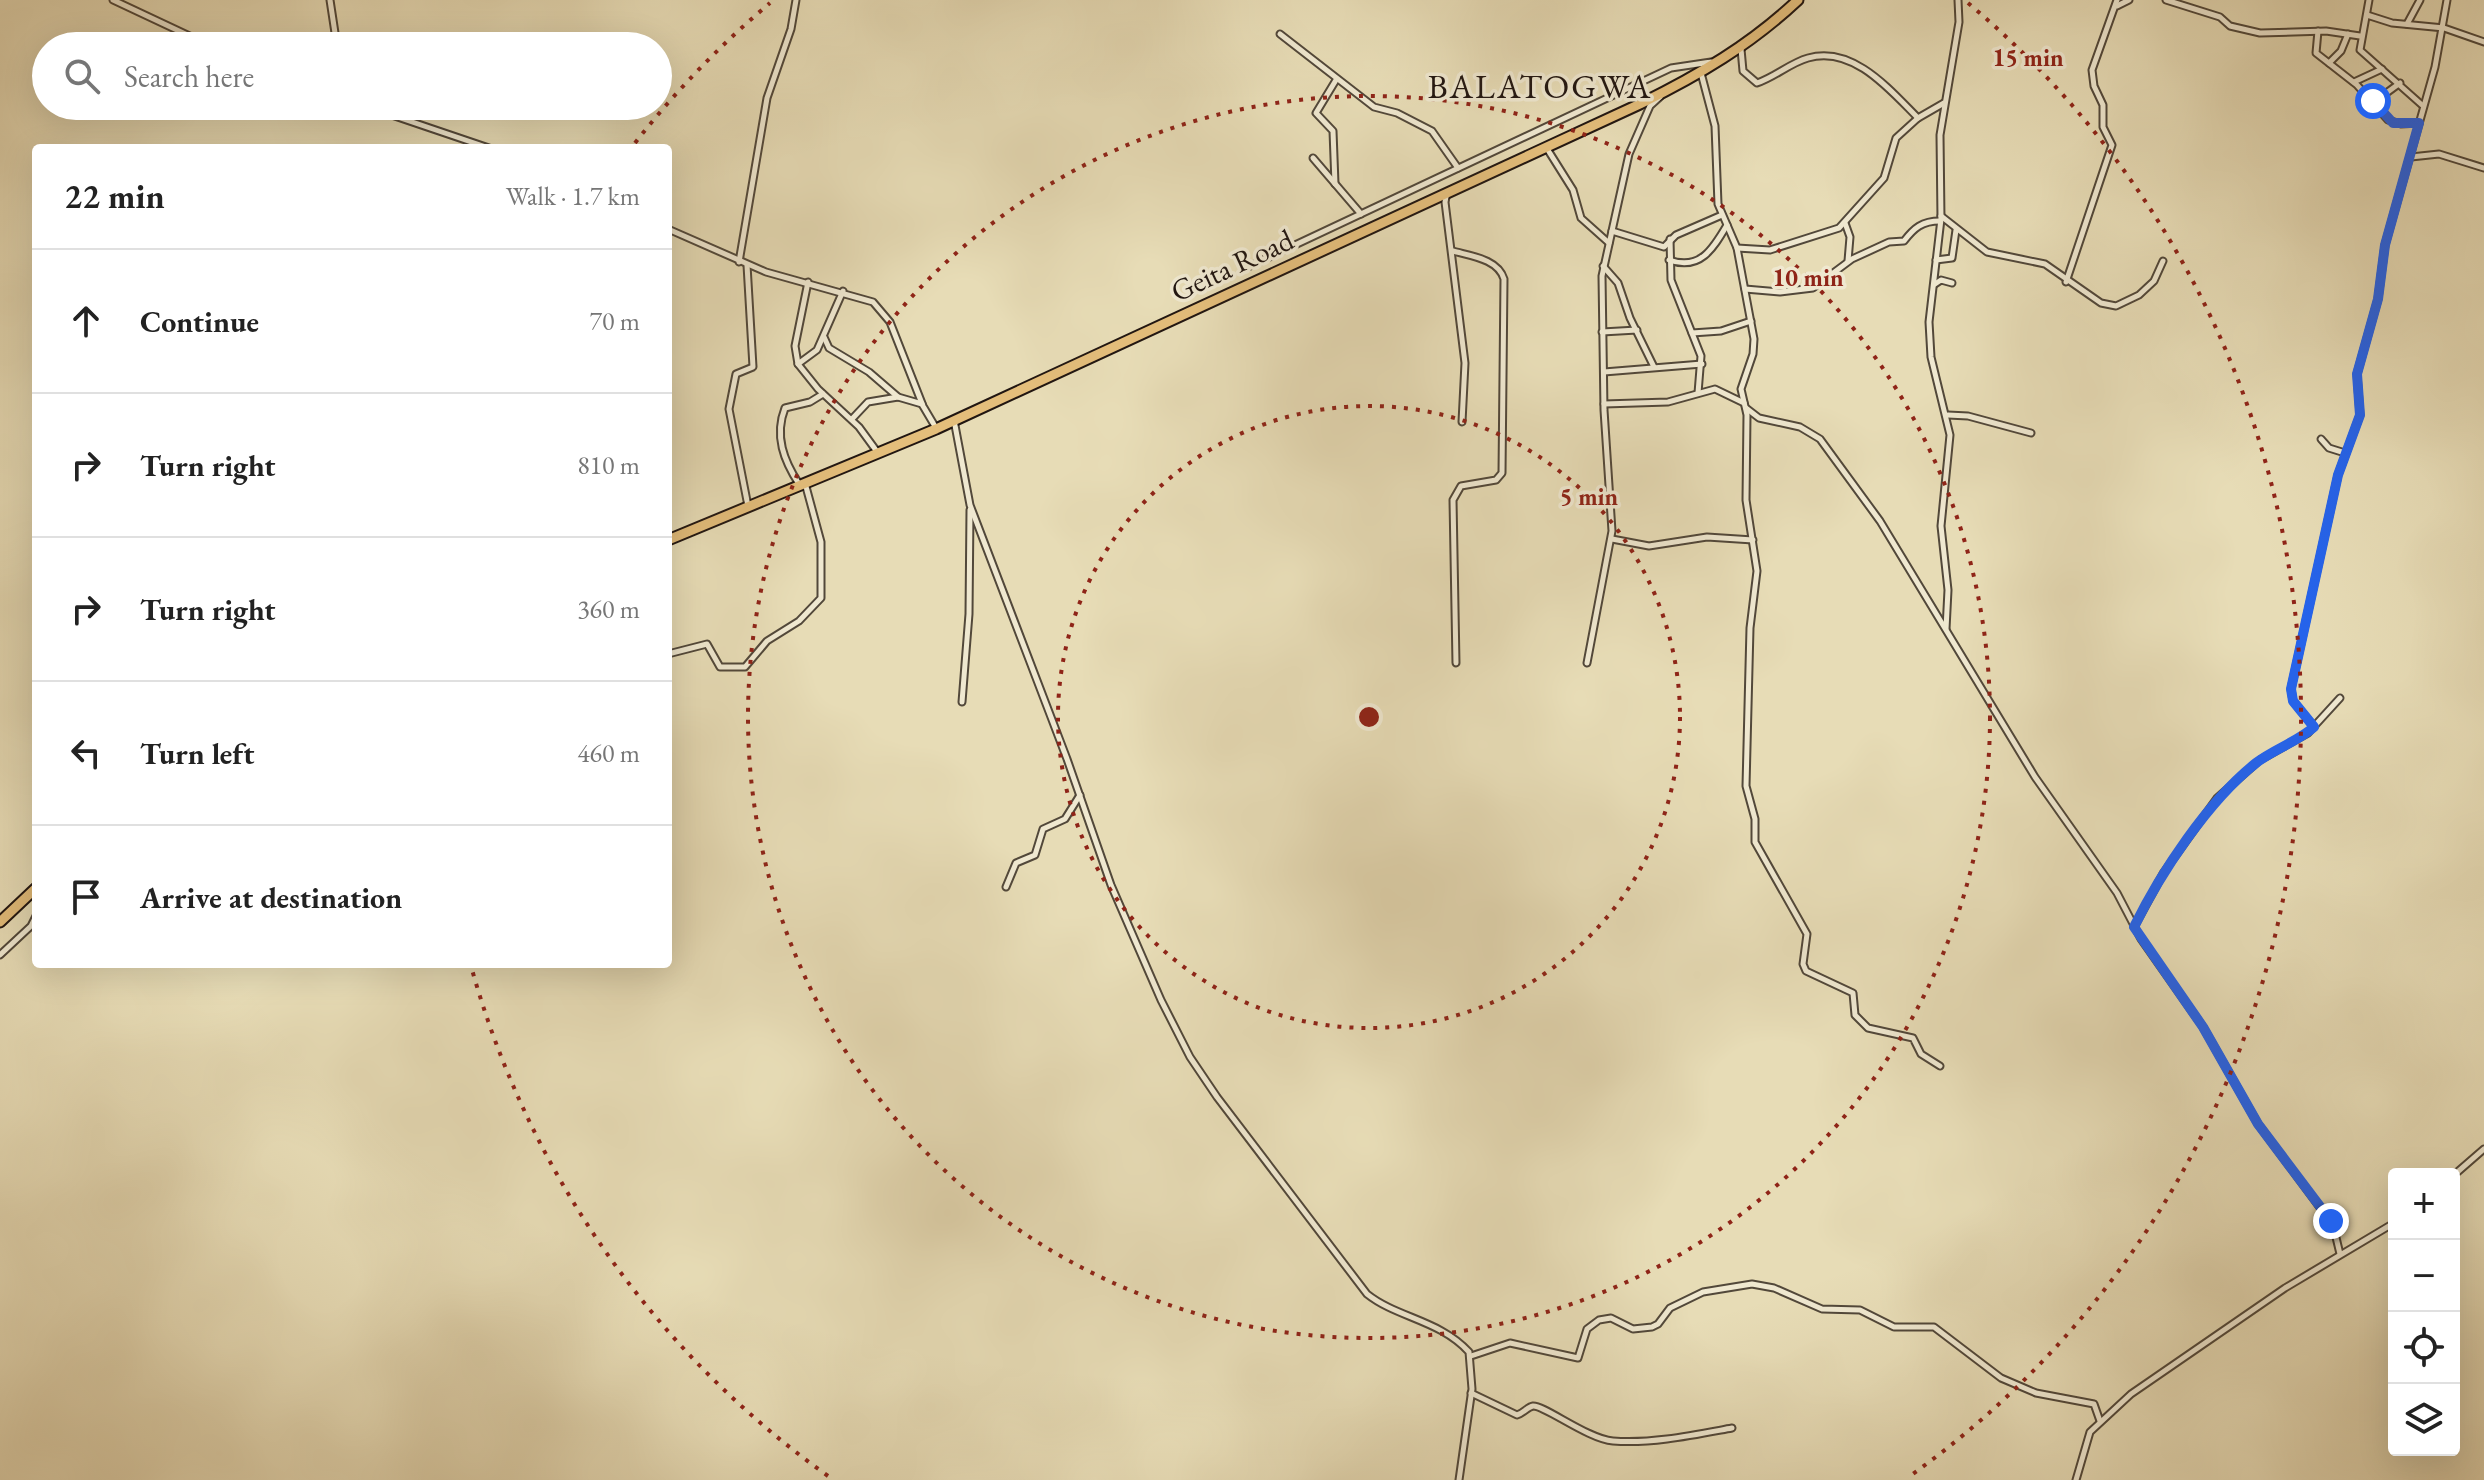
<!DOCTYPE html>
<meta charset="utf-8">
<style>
:root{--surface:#fff;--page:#f2f2f2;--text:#222;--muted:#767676;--line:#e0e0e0}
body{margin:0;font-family:"EB Garamond",serif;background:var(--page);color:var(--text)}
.controls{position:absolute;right:24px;bottom:24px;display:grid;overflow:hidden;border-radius:8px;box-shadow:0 8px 32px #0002}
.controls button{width:72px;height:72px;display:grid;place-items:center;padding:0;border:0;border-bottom:2px solid var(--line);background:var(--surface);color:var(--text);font:40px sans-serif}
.stop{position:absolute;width:24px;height:24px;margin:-18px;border:6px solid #2563eb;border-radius:50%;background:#fff}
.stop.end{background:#2563eb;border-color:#fff;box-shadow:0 2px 8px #0008}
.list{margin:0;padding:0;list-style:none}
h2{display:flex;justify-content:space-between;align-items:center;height:104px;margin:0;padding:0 32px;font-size:34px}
h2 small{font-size:26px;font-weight:400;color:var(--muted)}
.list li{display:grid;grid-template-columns:52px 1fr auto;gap:24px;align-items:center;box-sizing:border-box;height:144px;padding:0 32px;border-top:2px solid var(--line)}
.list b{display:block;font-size:30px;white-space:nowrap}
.list em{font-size:26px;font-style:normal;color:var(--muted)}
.icon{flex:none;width:44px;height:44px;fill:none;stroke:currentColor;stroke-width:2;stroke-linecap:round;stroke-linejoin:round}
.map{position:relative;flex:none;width:2484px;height:1480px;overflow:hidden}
.search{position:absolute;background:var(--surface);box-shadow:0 8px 32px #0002;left:32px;top:32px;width:640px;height:88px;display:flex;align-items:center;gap:20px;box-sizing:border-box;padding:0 28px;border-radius:44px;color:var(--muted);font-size:30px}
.panel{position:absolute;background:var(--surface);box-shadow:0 8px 32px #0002;left:32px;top:144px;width:640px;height:824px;border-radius:8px}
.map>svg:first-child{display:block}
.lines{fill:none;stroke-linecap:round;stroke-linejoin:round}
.minor-casing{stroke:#52483a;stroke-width:9}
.trunk-casing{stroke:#211611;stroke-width:13}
.minor{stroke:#efe8d0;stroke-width:5}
.trunk{stroke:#e4be7b;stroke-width:9}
.route{stroke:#2563eb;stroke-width:10}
.ring{fill:none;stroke:#8f2418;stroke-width:4;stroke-dasharray:4 8}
.labels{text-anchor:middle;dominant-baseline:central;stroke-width:7;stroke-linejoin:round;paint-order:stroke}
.street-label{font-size:30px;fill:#211611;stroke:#efe8d0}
.quarter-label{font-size:34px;letter-spacing:2px;fill:#211611;stroke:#efe8d0}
.centre{fill:#8f2418;stroke:#efe8d0;stroke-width:4}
.ring-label{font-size:24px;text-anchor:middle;font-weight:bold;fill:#8f2418;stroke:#efe8d0;stroke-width:7;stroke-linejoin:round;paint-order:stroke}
</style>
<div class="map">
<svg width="2484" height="1480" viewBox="0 0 2484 1480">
<rect width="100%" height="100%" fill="#e7dcb6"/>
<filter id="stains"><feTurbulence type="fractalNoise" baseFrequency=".0025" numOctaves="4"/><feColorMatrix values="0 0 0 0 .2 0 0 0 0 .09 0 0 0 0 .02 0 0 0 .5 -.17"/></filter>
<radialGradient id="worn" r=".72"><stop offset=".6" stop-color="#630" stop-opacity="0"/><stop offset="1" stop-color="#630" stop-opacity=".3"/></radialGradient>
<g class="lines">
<g class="minor-casing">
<g id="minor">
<polyline points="113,0 211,46"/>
<polyline points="330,0 337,46"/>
<polyline points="2166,0 2220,17 2230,26 2260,33 2326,31 2360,36"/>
<polyline points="2369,0 2360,50 2422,105"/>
<polyline points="2117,6 2129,0"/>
<polyline points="2367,15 2392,23 2444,28 2484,42"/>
<polyline points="2407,24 2420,0"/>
<polyline points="2318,31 2316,53 2357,85 2388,120 2401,124 2419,123"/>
<polyline points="1280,34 1374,107 1397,113 1432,131 1458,168"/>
<path d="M 1741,49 L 1743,71 L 1757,83 C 1775,77 1790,63 1808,58 C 1853,45 1890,90 1918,118"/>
<polyline points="2329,63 2341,51 2348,34"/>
<polyline points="1701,73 1715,126 1718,204 1737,248 1754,339 1753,354 1741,389 1747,415 1746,500 1757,571 1750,628 1746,786 1755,819 1755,842 1807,934 1803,964 1806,971 1853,993 1855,1015 1868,1028 1913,1038 1921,1054 1940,1066"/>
<polyline points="2354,82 2382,69"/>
<polyline points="2374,102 2400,83"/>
<polyline points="365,106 489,148"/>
<polyline points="1546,147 1573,190 1581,218 1609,243"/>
<polyline points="2411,157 2439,154 2484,168"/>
<polyline points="1313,158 1361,214"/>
<polyline points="1335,184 1333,131 1316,113 1336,80"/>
<polyline points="1447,192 1445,202 1465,363 1462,422"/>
<polyline points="1941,216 1987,252 2045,264 2101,303 2116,306 2139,295 2154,281 2163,261"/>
<polyline points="1845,223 1850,237 1848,261"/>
<polyline points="668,229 766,272 873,302 890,322 923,406 936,428"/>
<polyline points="1612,231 1664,247 1676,235 1722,215"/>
<polyline points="1670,239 1671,280 1701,356 1698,393"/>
<polyline points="1737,248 1770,250 1839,228 1884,178 1896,138 1918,118 1944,103"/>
<path d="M 1453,251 C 1471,256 1498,259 1504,279 L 1502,473 L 1496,480 L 1461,486 L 1453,500 L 1456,663"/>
<path d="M 1669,260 C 1700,271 1713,249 1727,225"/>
<polyline points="1936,260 1952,258 1956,230"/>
<polyline points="739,262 767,98 791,29 796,0"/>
<polyline points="747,265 753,367 736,374 729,409 748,506"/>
<polyline points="1603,266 1618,283 1630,318 1654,367"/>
<polyline points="1246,268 1671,68 1711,62"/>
<polyline points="808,282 795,346 798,364 818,389 859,427 878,453"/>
<polyline points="2066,282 2112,145 2103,127 2103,105 2094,86 2092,70 2117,0"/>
<polyline points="1935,284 1941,280 1952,283"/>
<path d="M 1745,289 L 1780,292 L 1813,288 L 1852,259 L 1889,242 L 1904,241 C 1914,228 1922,221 1940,221"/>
<polyline points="1602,332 1637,330"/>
<polyline points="1692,333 1721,331 1751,321"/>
<polyline points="824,337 829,348 869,372 898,397 922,404"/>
<polyline points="798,364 817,350 843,291"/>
<polyline points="1604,372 1702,364"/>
<polyline points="1604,404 1668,402 1715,389 1744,403"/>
<polyline points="1746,408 1759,418 1800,427 1820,439 1880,521 2035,777 2117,893 2141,939 2203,1027 2258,1124 2333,1225 2340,1254"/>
<polyline points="1948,415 1968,416 2031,433"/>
<polyline points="852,419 868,402 898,397"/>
<path d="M 954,420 L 970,505 L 1067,759 L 1111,885 L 1161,1000 L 1190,1057 L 1217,1097 L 1367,1294 C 1397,1318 1440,1320 1469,1352 L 1472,1389 L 1459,1480"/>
<polyline points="2321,439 2329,448 2345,453"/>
<path d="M 799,484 C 784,461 774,436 785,408 L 810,402 L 823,394"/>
<polyline points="1612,539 1649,546 1707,537 1753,540"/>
<polyline points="1946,629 1948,590 1941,526 1950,435 1931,357 1929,322 1941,219 1940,135 1959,22 1958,0"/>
<polyline points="668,654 707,644 720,667 745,667 767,641 799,621 821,598 821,542 805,483"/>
<polyline points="1587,663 1612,531 1604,410 1602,276 1629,154 1650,106 1660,97"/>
<polyline points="962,702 969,614 970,510"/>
<polyline points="2314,727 2293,701 2291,689 2338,475 2360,415 2357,374 2378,299 2385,245 2435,67 2447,0"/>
<polyline points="1006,887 1016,863 1035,855 1043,829 1065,819 1080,795"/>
<polyline points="2134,927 2164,872 2217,798 2260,760 2308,733 2340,698"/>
<polyline points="0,955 31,926 36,916"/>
<polyline points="2454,1175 2484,1149"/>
<polyline points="1471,1356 1510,1343 1578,1358 1587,1329 1599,1320 1611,1318 1633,1329 1652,1327 1658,1324 1670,1308 1703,1292 1752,1284 1774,1288 1822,1309 1860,1310 1894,1327 1934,1327 2001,1378 2036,1393 2094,1404 2100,1421"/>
<path d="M 1471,1393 L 1517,1415 C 1524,1413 1527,1407 1533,1406 C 1544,1405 1588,1439 1613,1441 C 1652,1444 1694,1435 1732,1428"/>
<polyline points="2076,1480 2090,1432 2131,1394 2285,1288 2394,1223"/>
</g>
</g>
<g class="trunk-casing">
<g id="trunk">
<path d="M 668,540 L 936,429 L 1640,104 C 1699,75 1750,45 1798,0"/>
<polyline points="0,922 36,888"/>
</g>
</g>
<use href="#minor" class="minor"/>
<use href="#trunk" class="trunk"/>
</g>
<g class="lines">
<path class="route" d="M 2331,1221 L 2258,1124 L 2203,1027 L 2134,927 C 2161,872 2208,801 2256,763 C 2274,749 2297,742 2314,727 L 2293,701 L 2291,689 L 2338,475 L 2360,415 L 2357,374 L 2378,299 L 2385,245 L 2419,123 L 2393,123 L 2373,101"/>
</g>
<g class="ring">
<circle cx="1369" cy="717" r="311"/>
<circle cx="1369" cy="717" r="621"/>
<path d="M828 1476A932 932 0 0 1 471 966M635 143A932 932 0 0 1 770 3M1968 3A932 932 0 0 1 1910 1476"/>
</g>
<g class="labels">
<g class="street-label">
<text transform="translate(1232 265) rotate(-25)">Geita Road</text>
</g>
<g class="quarter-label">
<text x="1540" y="86">BALATOGWA</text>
</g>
</g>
<circle cx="1369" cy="717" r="12" class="centre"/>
<g class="ring-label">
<text x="2028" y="66">15 min</text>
<text x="1808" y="286">10 min</text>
<text x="1589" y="505">5 min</text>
</g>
<rect width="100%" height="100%" filter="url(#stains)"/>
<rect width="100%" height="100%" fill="url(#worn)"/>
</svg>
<div class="controls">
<button>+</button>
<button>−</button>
<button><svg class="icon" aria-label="locate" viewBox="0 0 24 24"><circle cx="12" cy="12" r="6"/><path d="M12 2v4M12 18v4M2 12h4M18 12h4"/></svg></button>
<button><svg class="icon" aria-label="layers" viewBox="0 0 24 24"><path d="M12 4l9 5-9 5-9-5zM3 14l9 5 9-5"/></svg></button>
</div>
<div class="stop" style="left:2373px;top:101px"></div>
<div class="stop end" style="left:2331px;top:1221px"></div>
<div class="search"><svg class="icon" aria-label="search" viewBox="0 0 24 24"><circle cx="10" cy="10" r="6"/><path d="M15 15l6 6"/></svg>Search here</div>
<section class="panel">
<h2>22 min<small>Walk · 1.7 km</small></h2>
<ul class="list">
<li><svg class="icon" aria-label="ahead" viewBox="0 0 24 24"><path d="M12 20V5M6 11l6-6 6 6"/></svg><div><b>Continue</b></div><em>70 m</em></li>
<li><svg class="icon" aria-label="right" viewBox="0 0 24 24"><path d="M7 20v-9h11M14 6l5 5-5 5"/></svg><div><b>Turn right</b></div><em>810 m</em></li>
<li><svg class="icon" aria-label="right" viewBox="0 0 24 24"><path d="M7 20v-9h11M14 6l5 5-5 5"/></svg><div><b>Turn right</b></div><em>360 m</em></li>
<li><svg class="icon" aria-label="left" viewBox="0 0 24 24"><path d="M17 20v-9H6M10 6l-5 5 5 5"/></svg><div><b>Turn left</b></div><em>460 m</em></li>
<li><svg class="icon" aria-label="arrive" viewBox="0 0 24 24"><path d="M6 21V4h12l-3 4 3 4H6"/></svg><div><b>Arrive at destination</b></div></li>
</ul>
</section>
</div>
